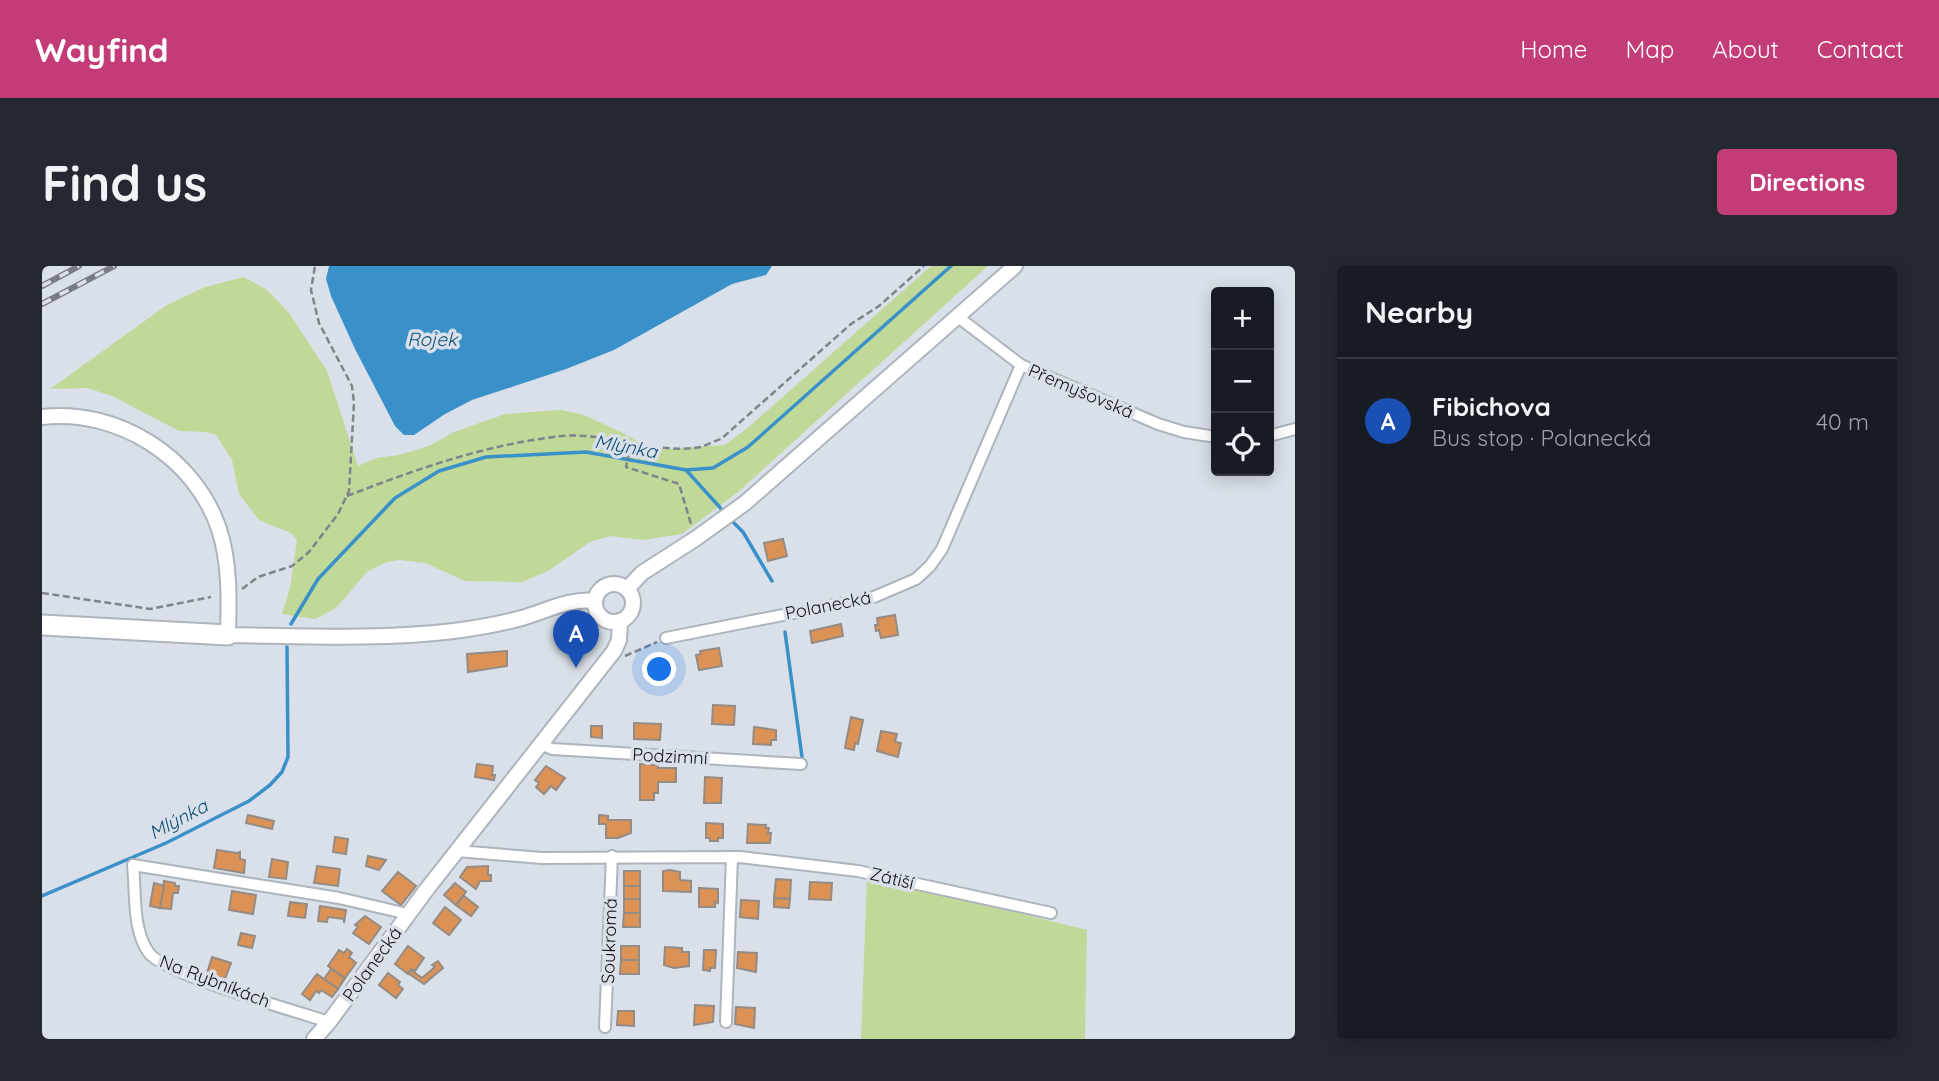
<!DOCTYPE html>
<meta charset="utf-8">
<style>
:root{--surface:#171b24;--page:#242831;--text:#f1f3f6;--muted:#9ea1a6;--line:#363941;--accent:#c33b77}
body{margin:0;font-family:Quicksand,sans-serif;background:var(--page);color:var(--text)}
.controls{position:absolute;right:21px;top:21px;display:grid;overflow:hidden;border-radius:7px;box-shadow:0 4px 18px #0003}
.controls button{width:63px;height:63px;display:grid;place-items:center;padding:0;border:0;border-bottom:2px solid var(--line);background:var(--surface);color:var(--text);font:35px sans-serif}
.you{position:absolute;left:618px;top:404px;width:24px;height:24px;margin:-18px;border:5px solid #fff;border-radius:50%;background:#1a73e8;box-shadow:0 0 0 10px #1a73e833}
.badge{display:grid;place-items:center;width:46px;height:46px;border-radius:50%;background:var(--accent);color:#fff;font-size:23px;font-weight:700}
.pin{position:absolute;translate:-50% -58px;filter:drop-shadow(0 2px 4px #0008)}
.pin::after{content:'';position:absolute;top:37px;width:24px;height:21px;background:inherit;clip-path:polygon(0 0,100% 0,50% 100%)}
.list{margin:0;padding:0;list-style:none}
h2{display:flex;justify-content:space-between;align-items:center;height:91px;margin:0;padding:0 28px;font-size:30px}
h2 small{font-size:23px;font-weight:400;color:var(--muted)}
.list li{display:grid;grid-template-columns:46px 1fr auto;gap:21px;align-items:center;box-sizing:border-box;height:126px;padding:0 28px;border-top:2px solid var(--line)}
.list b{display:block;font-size:26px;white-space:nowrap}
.list p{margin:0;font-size:23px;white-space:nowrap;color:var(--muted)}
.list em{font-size:23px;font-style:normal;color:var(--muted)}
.icon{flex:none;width:38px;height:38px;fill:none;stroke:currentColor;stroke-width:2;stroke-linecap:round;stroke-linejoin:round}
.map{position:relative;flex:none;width:1253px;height:773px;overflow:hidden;border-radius:7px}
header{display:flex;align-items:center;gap:42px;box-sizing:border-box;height:98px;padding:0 35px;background:var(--accent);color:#fff}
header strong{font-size:33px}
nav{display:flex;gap:38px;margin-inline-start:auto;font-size:24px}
.intro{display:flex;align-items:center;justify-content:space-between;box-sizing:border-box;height:168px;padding:0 42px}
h1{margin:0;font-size:49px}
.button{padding:18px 32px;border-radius:7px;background:var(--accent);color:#fff;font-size:24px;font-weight:700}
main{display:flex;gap:42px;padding:0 42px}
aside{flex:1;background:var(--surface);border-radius:7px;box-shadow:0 4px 18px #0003}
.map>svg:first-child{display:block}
.green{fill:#c0d998}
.water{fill:#3a90c9}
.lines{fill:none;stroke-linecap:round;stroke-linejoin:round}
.stream{stroke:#3a90c9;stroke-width:3.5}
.building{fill:#dc9255;stroke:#948b85;stroke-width:2}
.street-casing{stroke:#adb4bc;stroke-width:14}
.secondary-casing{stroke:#adb4bc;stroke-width:18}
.highway-casing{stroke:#adb4bc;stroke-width:23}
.path{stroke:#7f848a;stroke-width:2.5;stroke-dasharray:7 3.5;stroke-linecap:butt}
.street{stroke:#fff;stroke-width:10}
.secondary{stroke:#fff;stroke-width:14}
.highway{stroke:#fff;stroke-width:19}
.rail-casing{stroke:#797d83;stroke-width:6}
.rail{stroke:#dae0e9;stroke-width:3.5;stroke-dasharray:10;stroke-linecap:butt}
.labels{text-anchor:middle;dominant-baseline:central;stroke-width:7;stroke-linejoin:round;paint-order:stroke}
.street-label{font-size:18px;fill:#0f1114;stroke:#dae0e9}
.water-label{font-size:19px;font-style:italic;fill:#0f5077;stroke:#dae0e9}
</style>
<header>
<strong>Wayfind</strong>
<nav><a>Home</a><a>Map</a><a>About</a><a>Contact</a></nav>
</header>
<div class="intro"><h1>Find us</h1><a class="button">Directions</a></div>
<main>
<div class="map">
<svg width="1253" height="773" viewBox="0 0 1253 773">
<rect width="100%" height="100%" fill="#dae0e9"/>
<g class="green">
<polygon points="889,0 946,0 696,226 640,268 601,274 568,270 548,276 506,305 480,316 423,315 383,297 357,294 342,297 325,306 294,342 273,353 240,348 248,322 255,274 249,267 217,254 197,228 190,194 174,169 165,166 137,165 70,130 45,122 8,123 125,39 163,21 202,11 225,24 247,47 285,105 316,200 334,192 357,189 387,180 412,166 463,148 519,144 542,149 581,167 610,184 683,179 709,159"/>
<polygon points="825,610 1045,664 1043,773 819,773"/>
</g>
<polygon class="water" points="287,0 730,0 724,9 690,18 572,84 524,103 430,134 403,148 372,169 362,169 353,160 313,83 289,30 284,13"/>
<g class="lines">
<g class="stream">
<polyline points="644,204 683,247"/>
<polyline points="688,253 701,266 730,315"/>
<polyline points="249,358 276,313 353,232 397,205 444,191 544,186 644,204 671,202 706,181 909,0"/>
<polyline points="743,366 760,491"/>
<polyline points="0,630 124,577 207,535 228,519 240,506 246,491 245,381"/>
</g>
</g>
<g class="building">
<polygon points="741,273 745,290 726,295 722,277"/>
<polygon points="853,349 856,369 839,372 837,364 834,365 833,359 836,359 835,352"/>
<polygon points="799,358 801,370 770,377 768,365"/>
<polygon points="677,382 680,400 657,404 654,389 659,388 658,385"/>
<polygon points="465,385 465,400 426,406 425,388"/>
<polygon points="671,439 693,440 692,459 670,458"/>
<polygon points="809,451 821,454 816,478 813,477 812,484 803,482"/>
<polygon points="592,457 619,458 618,474 592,473"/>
<polygon points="549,460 560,460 560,472 549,471"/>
<polygon points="712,461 734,464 734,474 729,474 729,479 711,478"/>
<polygon points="839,465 855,468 853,476 859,477 856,491 835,485"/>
<polygon points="435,498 451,500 450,509 453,509 452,514 433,511"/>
<polygon points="598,498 616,499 616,502 634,502 634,516 616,516 616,527 612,527 612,534 598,534"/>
<polygon points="504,500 523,512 514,524 509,520 502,528 494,521 497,517 493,514"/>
<polygon points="663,511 680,512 679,537 662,537"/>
<polygon points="206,549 232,555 230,563 204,557"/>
<polygon points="557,549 566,550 566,554 589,554 589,567 576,572 564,572 564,558 557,558"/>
<polygon points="664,557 681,558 681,572 676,572 676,575 668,575 668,572 664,572"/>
<polygon points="706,558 724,559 723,562 727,562 726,567 729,567 728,577 705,577"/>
<polygon points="293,571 306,573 304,588 291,586"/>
<polygon points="175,584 195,587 198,586 198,593 203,594 202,607 172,602"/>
<polygon points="326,590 344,594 337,604 324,600"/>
<polygon points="230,593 246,596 244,613 227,611"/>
<polygon points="275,600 298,603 296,620 272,617"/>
<polygon points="446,600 446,609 449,609 449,615 438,615 434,623 418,611 425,601"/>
<polygon points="628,604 638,606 638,614 649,615 649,626 621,625 621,605"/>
<rect x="582" y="605" width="16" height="15"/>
<polygon points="356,606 374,620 359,639 340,625"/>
<polygon points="734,613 749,614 748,633 732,632"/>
<polygon points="122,615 133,617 133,620 137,620 136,627 131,627 129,643 118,642"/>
<polygon points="768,616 790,617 789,634 767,633"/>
<polygon points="112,617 122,620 118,642 108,640"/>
<polygon points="413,617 424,626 414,639 402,629"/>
<rect x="582" y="620" width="16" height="13"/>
<polygon points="657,622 676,623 676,637 673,636 673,641 657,641"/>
<polygon points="190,625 214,629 211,648 187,644"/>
<polygon points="422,630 436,641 429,650 414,639"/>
<polygon points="732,632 748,633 747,642 732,641"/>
<rect x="582" y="633" width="16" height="14"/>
<polygon points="699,634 717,635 716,653 698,651"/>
<polygon points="248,636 265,638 263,652 246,650"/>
<polygon points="278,640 304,644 302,657 302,653 286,651 285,656 276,655"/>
<polygon points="403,641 419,654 407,669 391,657"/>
<polygon points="582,647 598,647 598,661 581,661"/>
<polygon points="323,650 339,661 327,678 311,667 316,661 313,659"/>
<polygon points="199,667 213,670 210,682 196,679"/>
<polygon points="366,680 382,692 373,705 369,703 366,708 353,698"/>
<rect x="579" y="680" width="18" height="14"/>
<polygon points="623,681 640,682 640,686 647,686 647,700 632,702 622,699"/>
<polygon points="305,683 310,687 307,691 314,697 303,712 286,700 297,684 302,687"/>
<polygon points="662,684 674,684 673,702 668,702 668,705 661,704"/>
<polygon points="696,686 715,687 714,706 695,702"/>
<polygon points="170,691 189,697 183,713 165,707"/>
<polygon points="579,694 597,694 597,708 578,708"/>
<polygon points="396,695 401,702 382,718 366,707 369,704 380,712 393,701 390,699"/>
<polygon points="289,703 303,712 296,723 282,713"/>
<polygon points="346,707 358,716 356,719 361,723 354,732 337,719"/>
<polygon points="275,708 296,723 290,731 279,724 277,727 274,725 268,734 260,728"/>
<polygon points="653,739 672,740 671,756 652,759"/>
<polygon points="694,741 713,742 712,762 693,758"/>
<polygon points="576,745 592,745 592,760 575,759"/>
</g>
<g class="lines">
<g class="street-casing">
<g id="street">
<polyline points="916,51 979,99 1116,158 1142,166 1174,171"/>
<polyline points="1227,170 1253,163"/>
<polyline points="624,372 832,331 874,313 888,300 900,283 979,99"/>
<polyline points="498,478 510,483 759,498"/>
<polyline points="415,585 500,592 698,591 816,605 1009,647"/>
<path d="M 287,756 C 256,746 122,708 107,687 C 90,664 94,627 91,599 L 297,632 L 366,648"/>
<polyline points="684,756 690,591"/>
<polyline points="563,761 570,590"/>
</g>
</g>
<g class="secondary-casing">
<g id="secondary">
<path d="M 0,151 C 75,142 153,191 177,263 C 188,297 187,333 186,369 C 261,370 337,374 412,365 C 435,362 458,358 480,352 C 504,345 528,332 553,335"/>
<circle cx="572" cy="337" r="19"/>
<polyline points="585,323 600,307 653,273 703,237 973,0"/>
<polyline points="272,773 287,756 385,623 572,385 577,374 578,355"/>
</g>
</g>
<g class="highway-casing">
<polyline id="highway" points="0,359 186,369"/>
</g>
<g class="path">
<polyline points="589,176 584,201 637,218 649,258"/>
<path d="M 305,230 C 375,203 445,178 520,170 C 566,166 613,189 659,181 C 665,179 672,175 679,173 L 809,58 L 837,40 L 882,0"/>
<polyline points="200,323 216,311 250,300 267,286 296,248 307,225 312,137 310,120 277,57 269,24 273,0"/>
<polyline points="0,327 108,343 169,331"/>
<polyline points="583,390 615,376"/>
</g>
<use href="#street" class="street"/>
<use href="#secondary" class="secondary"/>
<use href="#highway" class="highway"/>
<g class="rail-casing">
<g id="rail">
<polyline points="0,20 37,0"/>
<polyline points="0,38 72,0"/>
</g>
</g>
<use href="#rail" class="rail"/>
</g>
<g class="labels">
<g class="street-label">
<text transform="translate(1039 125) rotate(23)">Přemyšovská</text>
<text transform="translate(786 339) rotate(-11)">Polanecká</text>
<text transform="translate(628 490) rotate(3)">Podzimní</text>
<text transform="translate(850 612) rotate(13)">Zátiší</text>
<text transform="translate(567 675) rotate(-88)">Soukromá</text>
<text transform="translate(330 698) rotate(-54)">Polanecká</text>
<text transform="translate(173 715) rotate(21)">Na Rybníkách</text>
</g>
<g class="water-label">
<text x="390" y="73">Rojek</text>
<text transform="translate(584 180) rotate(10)">Mlýnka</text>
<text transform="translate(136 553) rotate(-28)">Mlýnka</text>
</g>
</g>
</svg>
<div class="controls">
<button>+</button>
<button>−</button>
<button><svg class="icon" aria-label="locate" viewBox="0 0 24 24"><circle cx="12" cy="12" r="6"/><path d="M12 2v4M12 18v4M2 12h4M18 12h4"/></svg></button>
</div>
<div class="you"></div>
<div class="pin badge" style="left:534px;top:402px;background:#1a4fb4">A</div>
</div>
<aside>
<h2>Nearby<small></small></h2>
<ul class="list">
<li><span class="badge" style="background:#1a4fb4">A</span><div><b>Fibichova</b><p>Bus stop · Polanecká</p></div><em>40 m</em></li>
</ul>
</aside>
</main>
